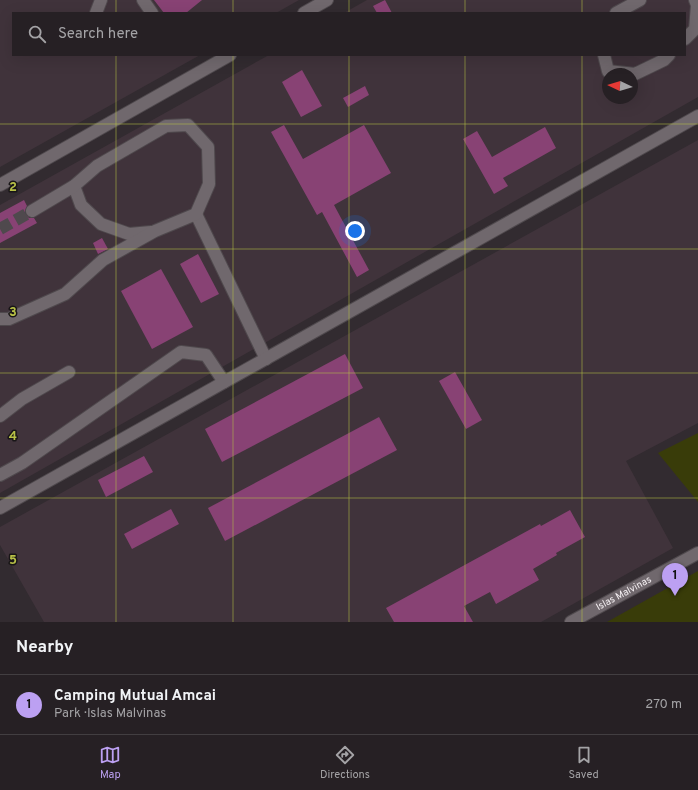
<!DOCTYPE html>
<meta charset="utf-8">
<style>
:root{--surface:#262024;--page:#322d31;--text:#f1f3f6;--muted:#a4a3a6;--line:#423e41;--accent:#bca0f2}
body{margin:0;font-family:Overpass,sans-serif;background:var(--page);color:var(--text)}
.compass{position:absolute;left:602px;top:68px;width:36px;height:36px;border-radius:50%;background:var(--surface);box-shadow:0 4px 16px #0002;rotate:274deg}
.you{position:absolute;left:355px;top:231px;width:14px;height:14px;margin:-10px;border:3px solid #fff;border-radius:50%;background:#1a73e8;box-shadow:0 0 0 6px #1a73e833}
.badge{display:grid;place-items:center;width:26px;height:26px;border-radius:50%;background:var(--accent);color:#111;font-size:13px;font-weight:700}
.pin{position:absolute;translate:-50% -33px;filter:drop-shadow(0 1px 2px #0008)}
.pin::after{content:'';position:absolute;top:21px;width:14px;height:12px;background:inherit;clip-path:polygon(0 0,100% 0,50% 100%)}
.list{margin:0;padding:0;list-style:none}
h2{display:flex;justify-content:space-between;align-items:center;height:52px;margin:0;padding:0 16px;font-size:17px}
h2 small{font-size:13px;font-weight:400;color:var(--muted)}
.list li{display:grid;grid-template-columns:26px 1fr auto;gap:12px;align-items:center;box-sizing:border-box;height:60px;padding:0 16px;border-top:1px solid var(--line)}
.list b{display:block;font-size:15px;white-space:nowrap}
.list p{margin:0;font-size:13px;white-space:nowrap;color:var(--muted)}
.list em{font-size:13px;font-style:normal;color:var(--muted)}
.icon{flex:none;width:22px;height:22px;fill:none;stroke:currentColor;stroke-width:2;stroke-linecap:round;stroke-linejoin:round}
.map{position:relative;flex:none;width:698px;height:622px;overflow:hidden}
.search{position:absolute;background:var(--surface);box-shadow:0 4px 16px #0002;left:12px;right:12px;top:12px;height:44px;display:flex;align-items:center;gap:10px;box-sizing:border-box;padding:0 14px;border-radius:0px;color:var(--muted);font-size:15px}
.sheet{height:112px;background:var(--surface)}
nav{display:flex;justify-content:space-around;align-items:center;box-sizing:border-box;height:56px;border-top:1px solid var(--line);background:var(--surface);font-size:11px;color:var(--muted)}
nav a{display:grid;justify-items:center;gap:2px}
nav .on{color:var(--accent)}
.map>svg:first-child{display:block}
.built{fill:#40333b;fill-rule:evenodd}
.green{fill:#393c09}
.building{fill:#884274}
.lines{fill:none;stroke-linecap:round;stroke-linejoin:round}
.minor-tunnel{stroke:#4f494d;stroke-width:12;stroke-dasharray:12 6;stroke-linecap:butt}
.minor-casing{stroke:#4f494d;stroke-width:14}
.minor{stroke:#70686d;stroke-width:12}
.grid{fill:none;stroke:#b8c147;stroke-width:1;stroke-opacity:0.55}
.labels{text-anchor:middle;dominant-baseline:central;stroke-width:3;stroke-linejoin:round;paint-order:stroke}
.street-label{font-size:10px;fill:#f5f0f3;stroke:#181517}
.grid-label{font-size:13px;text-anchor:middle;font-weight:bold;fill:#b8c147;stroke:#181517;stroke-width:3;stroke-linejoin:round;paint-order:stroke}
</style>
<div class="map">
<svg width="698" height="622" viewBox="0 0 698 622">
<rect width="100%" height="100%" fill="#322b30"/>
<g class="built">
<polygon points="0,0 299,0 276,13 13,13 13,55 200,55 0,167"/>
<path d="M 367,0 L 698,0 L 698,97 L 0,493 L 0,205 L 269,55 L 685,55 L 685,13 L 344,13 ZM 608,74 L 632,74 L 632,98 L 608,98 Z"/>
<polygon points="698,140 698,423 626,461 673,548 541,622 44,622 0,545 0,527"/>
</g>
<g class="green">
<polygon points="698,433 698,502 658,453"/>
<polygon points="698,571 698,622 607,622"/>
</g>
<g class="building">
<polygon points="154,0 202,0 186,13 164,13"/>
<polygon points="385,0 392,13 377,13 373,6"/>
<polygon points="302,70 322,106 301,117 282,82"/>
<polygon points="365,86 369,95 348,107 343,98"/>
<polygon points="284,125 303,159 364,125 391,173 334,205 369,270 357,277 322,212 317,215 271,132"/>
<polygon points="545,127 556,148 503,178 508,186 494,194 463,139 477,131 492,157"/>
<polygon points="24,200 27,206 25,211 25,214 29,218 34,218 37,223 0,243 0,213"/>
<polygon points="102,238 108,249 98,254 93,243"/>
<polygon points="198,254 219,294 201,303 180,264"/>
<polygon points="161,269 193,327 152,349 121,291"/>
<polygon points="345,354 363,388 222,462 205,429"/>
<polygon points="455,372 482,420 466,429 439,381"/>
<polygon points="379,417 397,450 225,541 208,508"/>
<polygon points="144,456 153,472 106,497 98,480"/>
<polygon points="171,509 179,524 132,549 124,534"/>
<polygon points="570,510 585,537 556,553 557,555 533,569 539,580 496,604 490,592 464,606 473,622 394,622 386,608 540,524 541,526"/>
</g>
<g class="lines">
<polyline class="minor-tunnel" points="0,229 32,211"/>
<g class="minor-casing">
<g id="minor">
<polyline points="143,0 152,13"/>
<polyline points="96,13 101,0"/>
<polyline points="304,13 327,0"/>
<polyline points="616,13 640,0"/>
<polyline points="685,39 695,29 697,5 695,0"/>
<polyline points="604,55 608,71 635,74 664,60 669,55"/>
<polyline points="0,185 230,55"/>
<polyline points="74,186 81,205 101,224 129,234 151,232"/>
<polyline points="196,214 266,359"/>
<polyline points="0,319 9,319 65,294 103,260 155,231 196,214 209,184 208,147 188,125 166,126 97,166 74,186 32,211"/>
<polyline points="0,416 22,399 69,372"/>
<polyline points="0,475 22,463 181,352 206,355 224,382"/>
<polyline points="0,508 698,116"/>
<path id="s1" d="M 571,622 L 698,553"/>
</g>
</g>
<use href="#minor" class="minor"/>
</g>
<path class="grid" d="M 116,0 L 116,13M 233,0 L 233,13M 349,0 L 349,13M 465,0 L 465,13M 582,0 L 582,13M 116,55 L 116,622M 233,55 L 233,622M 349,55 L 349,622M 465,55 L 465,622M 582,55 L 582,622M 0,124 L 698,124M 0,249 L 698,249M 0,373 L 698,373M 0,498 L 698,498"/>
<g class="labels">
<g class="street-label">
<text stroke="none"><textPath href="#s1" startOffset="60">Islas Malvinas</textPath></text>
</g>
</g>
<g class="grid-label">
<text x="13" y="191">2</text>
<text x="13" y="316">3</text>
<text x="13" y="440">4</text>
<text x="13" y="564">5</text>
</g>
</svg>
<svg class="compass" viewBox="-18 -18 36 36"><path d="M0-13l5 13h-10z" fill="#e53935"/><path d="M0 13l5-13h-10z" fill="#a4a3a6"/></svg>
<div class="you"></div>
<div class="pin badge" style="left:675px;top:596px">1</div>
<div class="search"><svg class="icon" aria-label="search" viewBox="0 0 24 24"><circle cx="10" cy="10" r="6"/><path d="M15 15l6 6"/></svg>Search here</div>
</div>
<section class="sheet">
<h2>Nearby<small></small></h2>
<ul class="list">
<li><span class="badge">1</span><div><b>Camping Mutual Amcai</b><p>Park · Islas Malvinas</p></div><em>270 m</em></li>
</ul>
</section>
<nav>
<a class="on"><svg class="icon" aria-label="map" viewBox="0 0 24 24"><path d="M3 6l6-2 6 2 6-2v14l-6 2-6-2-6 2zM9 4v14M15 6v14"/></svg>Map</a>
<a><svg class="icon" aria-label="directions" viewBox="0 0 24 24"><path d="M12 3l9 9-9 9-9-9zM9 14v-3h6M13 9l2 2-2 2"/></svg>Directions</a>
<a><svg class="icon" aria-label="saved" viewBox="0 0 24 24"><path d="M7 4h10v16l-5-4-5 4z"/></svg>Saved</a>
</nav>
